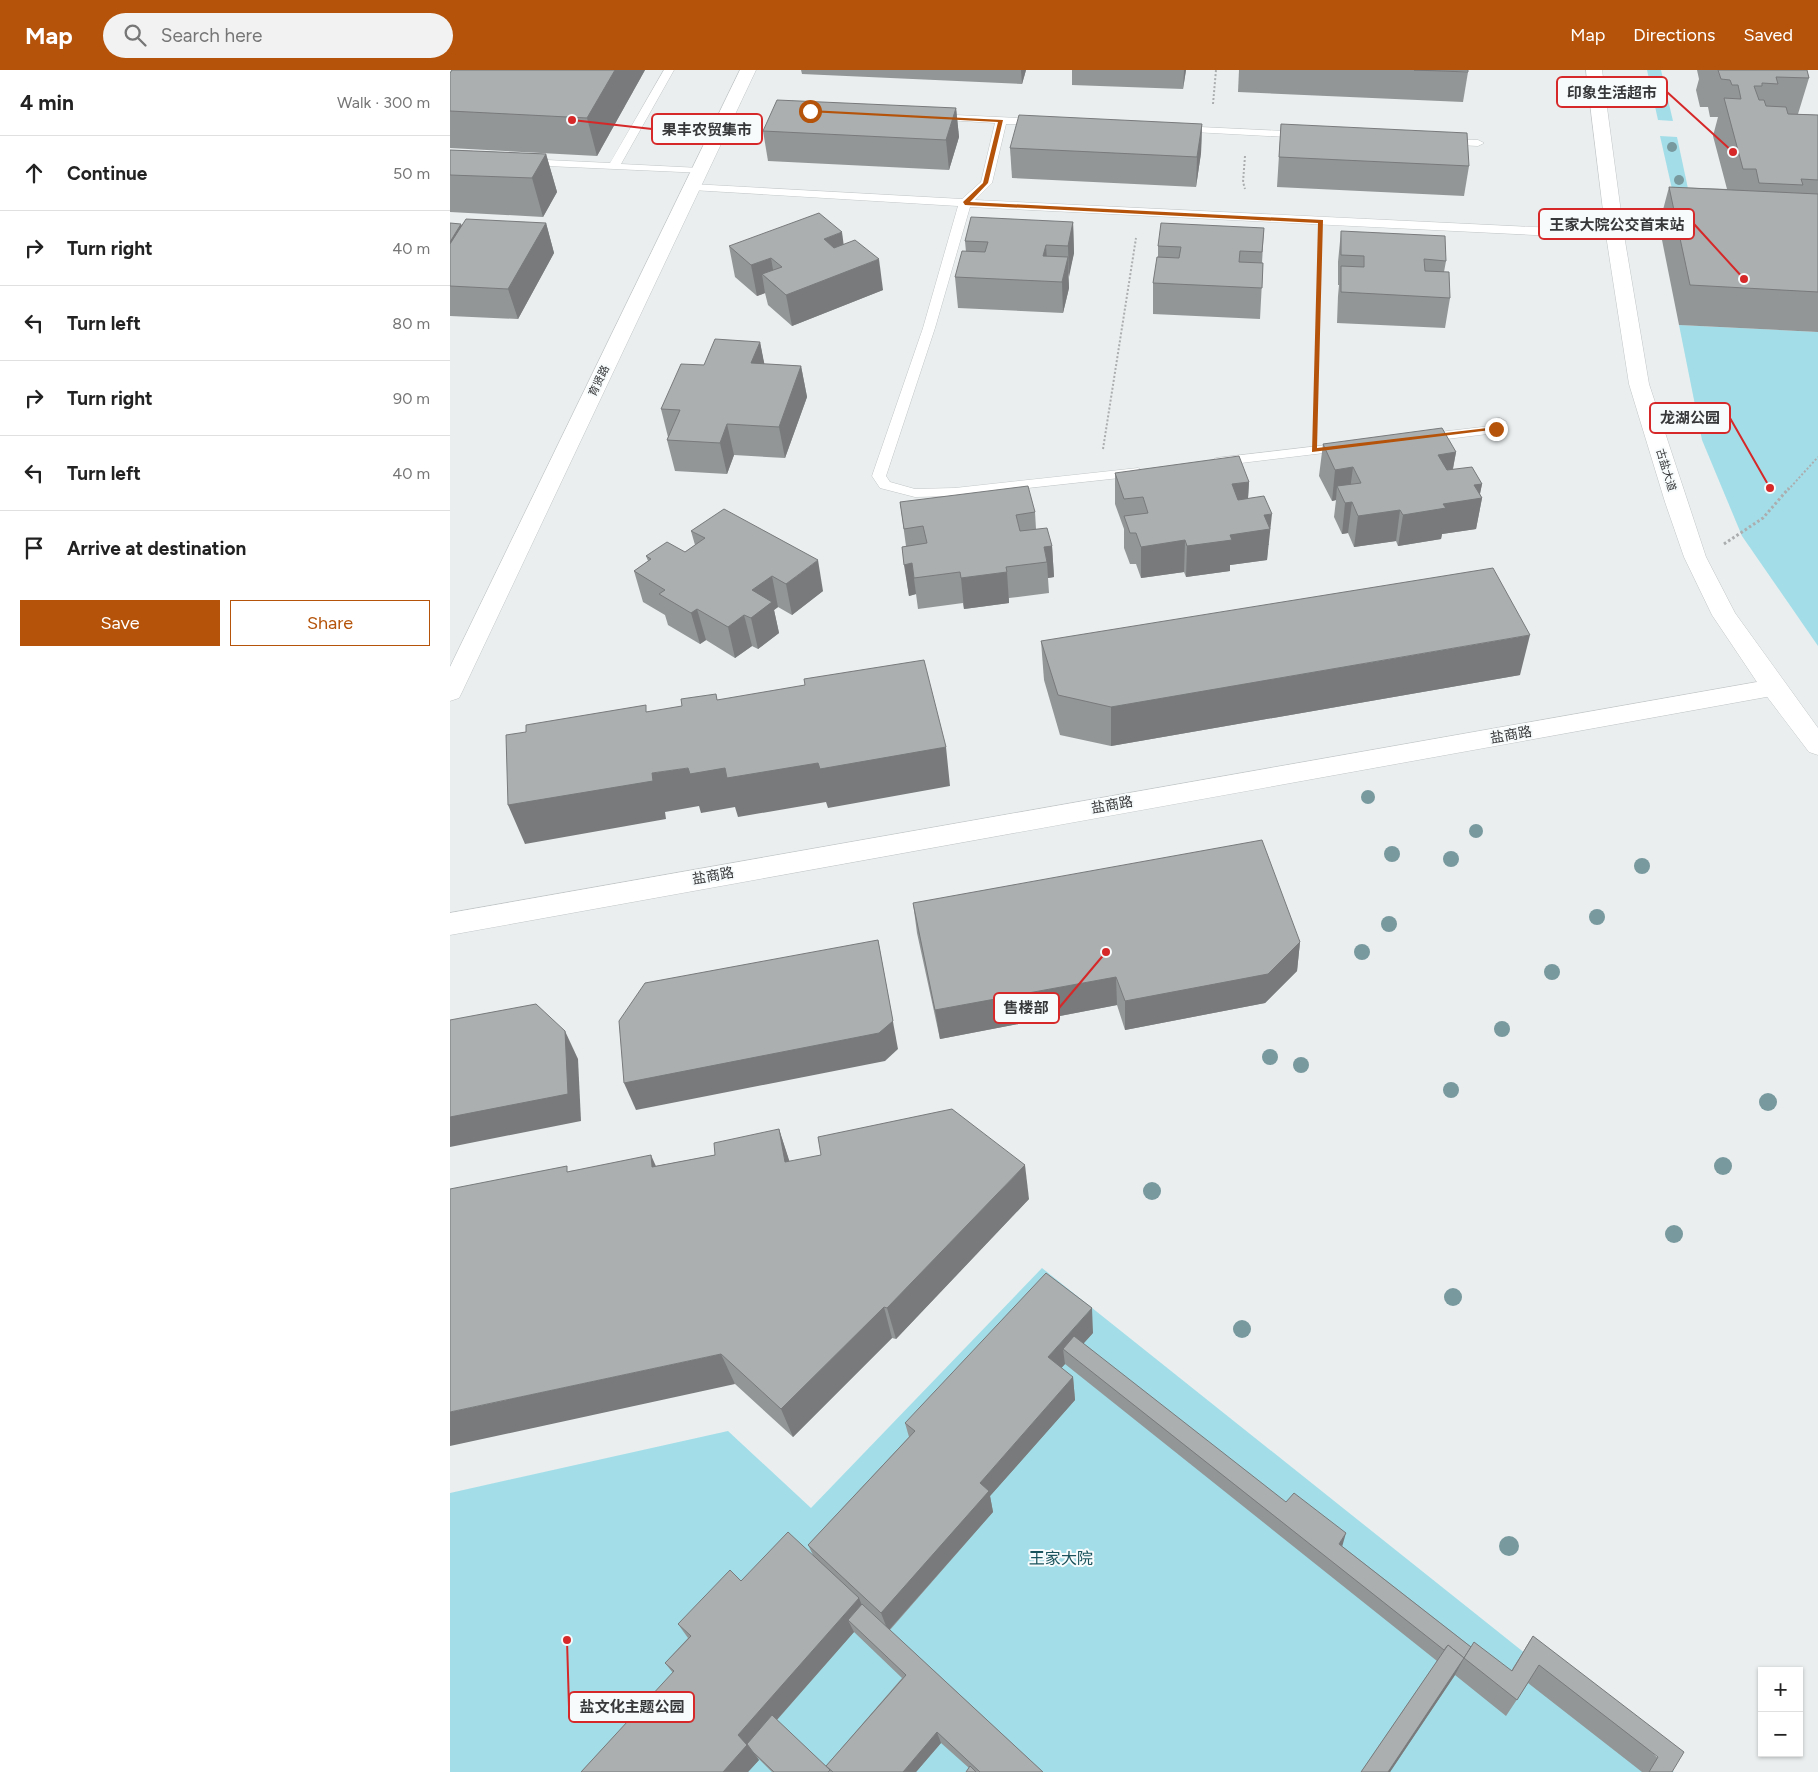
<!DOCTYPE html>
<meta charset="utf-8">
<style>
:root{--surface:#fff;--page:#f2f2f2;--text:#222;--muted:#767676;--line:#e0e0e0;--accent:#b45309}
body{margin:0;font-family:Figtree,"Noto Sans SC",sans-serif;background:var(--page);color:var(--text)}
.controls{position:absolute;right:15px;bottom:15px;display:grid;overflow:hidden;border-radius:0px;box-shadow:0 1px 4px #0004}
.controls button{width:45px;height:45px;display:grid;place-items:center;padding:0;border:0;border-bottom:1px solid var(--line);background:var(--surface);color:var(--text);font:25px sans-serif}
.stop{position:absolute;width:15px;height:15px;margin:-11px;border:4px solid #b45309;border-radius:50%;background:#fff}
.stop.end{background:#b45309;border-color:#fff;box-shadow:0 1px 5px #0008}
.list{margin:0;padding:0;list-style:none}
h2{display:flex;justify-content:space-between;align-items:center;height:65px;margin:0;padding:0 20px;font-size:21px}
h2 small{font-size:16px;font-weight:400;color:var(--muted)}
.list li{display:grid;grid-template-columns:32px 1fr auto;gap:15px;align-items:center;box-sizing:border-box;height:75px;padding:0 20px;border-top:1px solid var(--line)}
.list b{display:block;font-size:19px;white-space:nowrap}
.list em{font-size:16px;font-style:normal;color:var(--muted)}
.actions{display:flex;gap:10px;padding:15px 20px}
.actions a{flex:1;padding:11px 0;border:1px solid var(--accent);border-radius:0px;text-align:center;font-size:18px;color:var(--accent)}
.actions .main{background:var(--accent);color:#fff}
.icon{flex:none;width:28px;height:28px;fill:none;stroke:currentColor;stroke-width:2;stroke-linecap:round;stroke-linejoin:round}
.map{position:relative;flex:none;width:1368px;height:1702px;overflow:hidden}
header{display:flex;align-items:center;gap:30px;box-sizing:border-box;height:70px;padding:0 25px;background:var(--accent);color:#fff}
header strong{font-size:24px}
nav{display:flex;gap:28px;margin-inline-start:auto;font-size:18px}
.search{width:350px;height:45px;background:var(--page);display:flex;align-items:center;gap:12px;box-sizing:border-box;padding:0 18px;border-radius:28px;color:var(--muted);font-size:19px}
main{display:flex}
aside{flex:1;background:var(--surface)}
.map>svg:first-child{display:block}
.green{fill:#a3dee8}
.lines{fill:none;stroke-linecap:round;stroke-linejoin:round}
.service-casing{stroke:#c2c6c7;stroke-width:1}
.minor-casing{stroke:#c2c6c7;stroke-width:1}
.tertiary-casing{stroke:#c2c6c7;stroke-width:1}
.path-far1{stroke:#abadae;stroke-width:2;stroke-dasharray:2 2;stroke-linecap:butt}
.path{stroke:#abadae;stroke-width:3;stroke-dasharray:2.5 2.5;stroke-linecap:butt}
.service{fill:#fff;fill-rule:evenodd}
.minor{fill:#fff;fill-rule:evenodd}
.tertiary{fill:#fff;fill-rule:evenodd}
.tree{fill:#78999e}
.wall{fill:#939697;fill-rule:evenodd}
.shaded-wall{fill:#787a7b}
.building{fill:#abafb0;stroke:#787a7b}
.route{fill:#b45309}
.labels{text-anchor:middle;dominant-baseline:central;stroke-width:4;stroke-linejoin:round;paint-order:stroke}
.far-street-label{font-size:11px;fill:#373839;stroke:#f7fbfc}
.street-label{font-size:14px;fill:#373839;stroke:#f7fbfc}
.near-park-label{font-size:16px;fill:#1a535c;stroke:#f7fbfc}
.leader{fill:none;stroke:#d62828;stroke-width:2}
.callout-dot{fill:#d62828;stroke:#f7fbfc;stroke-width:2}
.callout{fill:#f7fbfc;stroke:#d62828;stroke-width:2}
.callout-label{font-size:15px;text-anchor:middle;font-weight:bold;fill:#373839}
</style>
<header>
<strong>Map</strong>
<div class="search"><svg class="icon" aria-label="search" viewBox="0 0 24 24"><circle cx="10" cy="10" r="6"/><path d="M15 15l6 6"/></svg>Search here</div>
<nav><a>Map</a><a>Directions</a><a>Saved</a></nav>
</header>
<main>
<aside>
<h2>4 min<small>Walk · 300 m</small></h2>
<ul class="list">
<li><svg class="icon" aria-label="ahead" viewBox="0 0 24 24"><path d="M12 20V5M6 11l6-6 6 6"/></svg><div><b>Continue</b></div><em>50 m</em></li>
<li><svg class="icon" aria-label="right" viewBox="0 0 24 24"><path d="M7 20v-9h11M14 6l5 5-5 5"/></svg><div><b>Turn right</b></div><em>40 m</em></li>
<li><svg class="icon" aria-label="left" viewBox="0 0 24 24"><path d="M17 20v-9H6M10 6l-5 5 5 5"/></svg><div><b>Turn left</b></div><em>80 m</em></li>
<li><svg class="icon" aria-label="right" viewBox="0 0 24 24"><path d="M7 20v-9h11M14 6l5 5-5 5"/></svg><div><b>Turn right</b></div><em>90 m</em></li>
<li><svg class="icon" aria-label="left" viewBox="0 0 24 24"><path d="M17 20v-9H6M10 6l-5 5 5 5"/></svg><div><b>Turn left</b></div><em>40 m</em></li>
<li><svg class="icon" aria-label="arrive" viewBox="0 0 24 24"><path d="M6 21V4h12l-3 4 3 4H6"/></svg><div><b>Arrive at destination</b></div></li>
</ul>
<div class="actions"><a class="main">Save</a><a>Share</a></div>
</aside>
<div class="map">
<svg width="1368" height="1702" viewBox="0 0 1368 1702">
<rect width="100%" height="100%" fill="#eaeeef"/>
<g class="green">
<polygon points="1197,0 1211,0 1223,51 1208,50"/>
<polygon points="1210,66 1227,67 1243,142 1229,150"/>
<polygon points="1229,255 1368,262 1368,576 1292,466 1252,370"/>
<polygon points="592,1198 1224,1702 0,1702 0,1423 278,1361 361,1438"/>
</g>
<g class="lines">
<g class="service-casing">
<g id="service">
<polygon points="214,0 224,0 171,94 250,98 254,99 254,103 75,95 69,92 75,89 160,93"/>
<polygon points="484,44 590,49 596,52 590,55 556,54 542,113 525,130 1165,161 1171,165 1165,169 520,137 485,258 436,406 440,412 465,419 505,418 688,398 695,402 688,406 505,426 465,427 430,418 422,406 473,258 508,136 242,120 236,117 242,114 512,129 531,112 545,53 480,49 479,47"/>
<polygon points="729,56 855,62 861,65 855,68 725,61 725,57"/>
<polygon points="993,69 1028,70 1034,73 1028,76 989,74 987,72"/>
<polygon points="1050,348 1057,352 1051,362 1046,363 972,372 965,368 972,364 1041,356 1045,349"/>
<polygon points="894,373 899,374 901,377 899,380 766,396 759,392 766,388"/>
</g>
</g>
<g class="minor-casing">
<g id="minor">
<polygon points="290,0 306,0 12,622 9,628 0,631 0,597"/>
<polygon points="1324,609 1333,612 1336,618 1333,624 0,865 0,843"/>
</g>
</g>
<g class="tertiary-casing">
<polygon id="tertiary" points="1136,0 1152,0 1174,165 1199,314 1256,487 1285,543 1368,658 1368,685 1359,682 1315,624 1262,545 1234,487 1215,432 1179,314 1156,165"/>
</g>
<g class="path-far1">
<polyline points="763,34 766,0"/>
<polyline points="795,86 793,112 795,119"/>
<polyline points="865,355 870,176"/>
<polyline points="653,379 686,168"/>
<polyline points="1338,420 1368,387"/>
</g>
<polyline class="path" points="1274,474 1313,448 1339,418"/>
<use href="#service" class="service"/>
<use href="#minor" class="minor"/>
<use href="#tertiary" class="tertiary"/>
</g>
<g class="tree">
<circle cx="1222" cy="77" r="5"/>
<circle cx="1229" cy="110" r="5"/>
<circle cx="918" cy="727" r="7"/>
<circle cx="1026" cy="761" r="7"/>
<circle cx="942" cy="784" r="8"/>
<circle cx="1001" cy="789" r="8"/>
<circle cx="1192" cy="796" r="8"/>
<circle cx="1147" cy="847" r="8"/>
<circle cx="939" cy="854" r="8"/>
<circle cx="912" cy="882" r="8"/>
<circle cx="1102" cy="902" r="8"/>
<circle cx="1052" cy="959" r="8"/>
<circle cx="820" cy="987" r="8"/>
<circle cx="851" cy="995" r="8"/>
<circle cx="1001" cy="1020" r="8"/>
<circle cx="1318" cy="1032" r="9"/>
<circle cx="1273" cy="1096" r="9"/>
<circle cx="702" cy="1121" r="9"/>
<circle cx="1224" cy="1164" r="9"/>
<circle cx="1003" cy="1227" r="9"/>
<circle cx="792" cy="1259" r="9"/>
<circle cx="1059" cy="1476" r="10"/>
</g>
<g class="wall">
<polygon points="2,0 195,0 147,86 0,78 0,3"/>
<polygon points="351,0 576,0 572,14 352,4"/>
<polygon points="622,0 736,0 733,19 622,15"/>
<polygon points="789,0 1018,0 1018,2 1013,32 788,22"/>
<polygon points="1247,0 1357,0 1359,8 1348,44 1368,45 1368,262 1229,255 1209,155 1219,117 1277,119 1263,66 1268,47 1260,47 1258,37 1250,37 1246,20 1249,9"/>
<polygon points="506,38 509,67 499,100 318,91 313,61"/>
<polygon points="752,54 751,83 746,117 562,108 560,78"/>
<polygon points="831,54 1019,96 1014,126 827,117"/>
<polygon points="0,80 96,84 107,122 93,147 0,142"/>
<polygon points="623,152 624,183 618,207 619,218 613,243 508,238 505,207 516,182 515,171"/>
<polygon points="0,153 12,155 96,153 104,183 68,249 0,246"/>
<polygon points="814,158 812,193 813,193 810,249 703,244 703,213 708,187 708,176"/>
<polygon points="891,161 996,191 994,202 1000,228 995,258 887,253 888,226 889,215 888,215 888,192"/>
<polygon points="394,174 433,220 342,256 318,235 315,223 307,226 285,207 279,176"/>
<polygon points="310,272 314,294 351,296 357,327 335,388 284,385 277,404 225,401 217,370 218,367 211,339 254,295"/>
<polygon points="873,374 1006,382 1003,399 1032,414 1030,424 1032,428 1026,459 992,464 991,469 948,476 946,471 904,477 898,463 892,464 884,447 886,430 882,431 869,406"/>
<polygon points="665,403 799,412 798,429 819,475 818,475 817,490 780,495 780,501 736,507 734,502 691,508 686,494 680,494 674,478 674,459 665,434"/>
<polygon points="450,432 585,442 586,459 602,476 604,507 598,508 599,523 559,528 559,533 514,539 513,533 468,539 466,524 459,526 452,477 456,476"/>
<polygon points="241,461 373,521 342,545 328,537 324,540 329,563 308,579 302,576 285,588 256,570 250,574 218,555 215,545 193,532 184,501 198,491 196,486 235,482 245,475"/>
<polygon points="591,571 1070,605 661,676 610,665 594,610"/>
<polygon points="463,833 850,872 847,901 815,933 675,960 667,935 490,969 467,863"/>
<polygon points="329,1059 339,1091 579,1129 446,1269 442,1268 343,1367 285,1314 120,1101 206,1096 265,1085"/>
<path d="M 643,1263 L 633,1274 L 1021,1577 L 1061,1601 L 1083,1566 L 1222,1702 L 1192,1702 L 1078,1613 L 1056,1646 L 1005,1605 L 940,1702 L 911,1702 L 987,1591 L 615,1294 L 611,1298 L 623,1307 L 625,1330 L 540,1426 L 543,1442 L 440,1560 L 593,1702 L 516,1702 L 519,1698 L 491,1673 L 466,1702 L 322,1702 L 307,1687 L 309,1690 L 298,1702 L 131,1702 L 223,1603 L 215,1593 L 238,1568 L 228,1554 L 291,1511 L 363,1485 L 358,1475 L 459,1367 L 455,1353 ZM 404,1562 L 452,1608 L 376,1696 L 380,1700 L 327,1650 Z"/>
</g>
<g class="shaded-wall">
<polygon points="165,0 195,0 147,86 137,48"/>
<polygon points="571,0 576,0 572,14"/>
<polygon points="734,0 736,0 733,19"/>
<polygon points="506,38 509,67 499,100 496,70"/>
<polygon points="752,54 751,83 746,117 747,87"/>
<polygon points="96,84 107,122 93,147 82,108"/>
<polygon points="623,152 624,183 619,207 618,176"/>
<polygon points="96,153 104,183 68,249 58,219"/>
<polygon points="11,154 22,184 0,216 0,172"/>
<polygon points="392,162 396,192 374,169"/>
<polygon points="596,175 598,206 593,186"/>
<polygon points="618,187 619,218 613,243 612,212"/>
<polygon points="321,188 326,217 312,204 315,223 307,226 301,195"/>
<polygon points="429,189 433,220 342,256 336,225"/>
<polygon points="310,272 316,302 301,293"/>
<polygon points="351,296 357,327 335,388 329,357"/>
<polygon points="277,354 284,385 277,404 270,373"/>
<polygon points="1006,382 1000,413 988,385"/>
<polygon points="903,397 899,428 887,416 886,430 882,431 885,400"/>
<polygon points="799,412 797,443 780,445 782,414"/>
<polygon points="1032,414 1029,428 1032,428 1026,459 992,464 991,469 948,476 953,445 993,434 1024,415"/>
<polygon points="902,432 898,463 892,464 895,433"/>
<polygon points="950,440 946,471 904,477 908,446"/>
<polygon points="822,444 817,490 780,495 780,501 736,507 737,476 780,465 814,445"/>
<polygon points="735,470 734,502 691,508 691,477"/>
<polygon points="602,476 604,507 598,508 597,492 594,477"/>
<polygon points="368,490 373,521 342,545 336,514"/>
<polygon points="462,493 466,524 459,526 454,495"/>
<polygon points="557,502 559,533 514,539 511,508"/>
<polygon points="322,506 328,537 324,540 329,563 308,579 301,548 302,520"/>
<polygon points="247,539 256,570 250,574 241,543"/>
<polygon points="294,545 302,576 285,588 278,557"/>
<polygon points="1080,565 1070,605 661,676 661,637"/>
<polygon points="496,677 500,716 378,738 376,732 288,747 285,737 251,743 249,736 215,742 216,749 75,774 58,735 202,703 238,698 275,698 368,693"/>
<polygon points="428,870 448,979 435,991 186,1040 174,1013"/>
<polygon points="850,872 847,901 815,933 675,960 675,931"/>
<polygon points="666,907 667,935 490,969 485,940"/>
<polygon points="115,961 128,989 131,1051 0,1077 0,1047"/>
<polygon points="329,1059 340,1093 335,1092"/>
<polygon points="201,1085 216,1119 202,1097"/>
<polygon points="575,1095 579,1129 446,1269 437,1238"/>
<polygon points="434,1237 442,1268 343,1367 331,1339"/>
<polygon points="642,1238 643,1263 622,1286 613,1279 615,1294 600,1311 598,1287"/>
<polygon points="271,1284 285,1314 0,1376 0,1342"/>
<polygon points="623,1307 625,1330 540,1426 543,1442 438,1561 431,1543 530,1413"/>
<polygon points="896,1463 892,1477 889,1474"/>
<polygon points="409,1528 417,1547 398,1550 404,1562 301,1679 309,1690 298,1702 273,1702 288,1665"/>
<polygon points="1014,1588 1005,1605 940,1702 938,1702"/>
<polygon points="487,1662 491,1673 466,1702 453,1702"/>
</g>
<g class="building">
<polygon points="2,0 165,0 137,48 0,41 0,3"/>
<polygon points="964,0 1018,0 1018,2"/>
<polygon points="1268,0 1357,0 1359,8 1326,7 1328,14 1312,13 1312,16 1304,16 1309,30 1314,30 1316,36 1336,37 1338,44 1368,45 1368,110 1351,109 1353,115 1309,113 1306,99 1293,99 1274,28 1291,29 1288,15 1282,15 1280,10 1271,9"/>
<polygon points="327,30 506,38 496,70 313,61"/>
<polygon points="569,45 752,54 747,87 560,78"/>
<polygon points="831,54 1017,63 1019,96 829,87"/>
<polygon points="0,80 96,84 82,108 0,105"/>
<polygon points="1219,117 1368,124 1368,222 1240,215"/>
<polygon points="369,143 392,162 374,169 384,178 405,170 429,189 336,225 312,204 332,197 321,188 301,195 279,176"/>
<polygon points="521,147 623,152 618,176 596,175 593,186 618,187 612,212 505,207 512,181 535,182 538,172 515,171"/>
<polygon points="16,149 96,153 58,219 0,216 0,174"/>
<polygon points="0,153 11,154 0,172"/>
<polygon points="711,153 814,158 812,182 790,181 789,192 813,193 812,218 703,213 707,187 729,188 731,177 708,176"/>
<polygon points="891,161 995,166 996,191 974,189 975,201 999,202 1000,228 891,222 891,196 914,197 914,186 891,185"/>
<polygon points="265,269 310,272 301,293 351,296 329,357 277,354 270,373 217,370 230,340 211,339 231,294 254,295"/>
<polygon points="992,358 1006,382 988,385 997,400 1022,397 1032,414 1024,415 1032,428 993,434 996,438 953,445 950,440 908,446 902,432 895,433 887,416 911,413 903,397 885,400 873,374"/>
<polygon points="789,386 799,412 782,414 788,430 814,426 822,444 814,445 820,459 780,465 782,470 737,476 735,470 691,477 686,463 680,463 674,446 698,443 693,427 674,429 665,403"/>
<polygon points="578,416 585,442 566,445 570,461 597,458 602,476 594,477 597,492 556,497 557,502 511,508 510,502 464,508 462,493 454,495 452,477 477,473 473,456 454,459 450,432"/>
<polygon points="274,439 368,490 336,514 322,506 302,520 322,532 301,548 294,545 278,557 247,539 241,543 209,524 215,520 184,501 201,489 196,486 217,472 235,482 255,468 241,461"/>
<polygon points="1043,498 1080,565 661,637 608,625 591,571"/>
<polygon points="474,590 496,677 370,699 368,693 277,708 275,698 240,704 238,698 202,703 203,711 58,735 56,665 76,662 76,655 196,635 196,642 232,636 231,629 266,624 267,630 355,615 354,609"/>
<polygon points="812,770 850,872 818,904 675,931 666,907 485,940 463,833"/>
<polygon points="428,870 443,951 429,963 174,1013 169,951 195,913"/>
<polygon points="86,934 115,961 118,1024 0,1047 0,950"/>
<polygon points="502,1039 575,1095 437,1238 434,1237 331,1339 271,1284 0,1342 0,1119 117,1096 117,1102 201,1085 202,1097 265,1085 264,1073 329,1059 335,1092 371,1085 368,1067"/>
<polygon points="596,1203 642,1238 598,1287 623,1307 530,1413 539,1421 431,1543 358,1475 465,1361 455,1353"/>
<polygon points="624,1266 836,1432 844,1423 896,1463 889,1474 1021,1577 1014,1588 998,1575 994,1580 613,1279"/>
<polygon points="338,1462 409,1528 288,1665 297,1675 273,1702 131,1702 224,1601 215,1593 241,1566 228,1554 280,1500 291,1511"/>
<polygon points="412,1534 593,1702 530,1702 487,1662 453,1702 383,1702 376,1696 456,1605 398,1550"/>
<polygon points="1083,1566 1234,1682 1222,1702 1199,1702 1208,1687 1089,1595 1067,1630 1014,1588 1024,1572 1062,1601"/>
<polygon points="998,1575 1014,1588 938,1702 911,1702"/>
<polygon points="322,1645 380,1700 378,1702 324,1702 303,1682 297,1674"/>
<polygon points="520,1696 526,1702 516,1702"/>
</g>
<polygon class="route" points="360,40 553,50 538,113 520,132 873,150 867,378 1046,357 1049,359 862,382 868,153 515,135 513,132 533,113 548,52 358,42"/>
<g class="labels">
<g class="far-street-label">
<text transform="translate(149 311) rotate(-64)">育贤路</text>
<text transform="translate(1216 400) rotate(73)">古盐大道</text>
</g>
<g class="street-label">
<text transform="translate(1061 665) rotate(-10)">盐商路</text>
<text transform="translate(662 735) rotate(-10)">盐商路</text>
<text transform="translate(263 806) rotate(-10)">盐商路</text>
</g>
<g class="near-park-label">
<text x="611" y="1488">王家大院</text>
</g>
</g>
<path class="leader" d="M1283 82L1217 22M122 50L202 59M1294 209L1244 154M1320 418L1280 348M656 882L609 938M117 1570L119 1637"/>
<g class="callout-dot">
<circle cx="1283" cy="82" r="5"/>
<circle cx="122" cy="50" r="5"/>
<circle cx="1294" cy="209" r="5"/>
<circle cx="1320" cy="418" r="5"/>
<circle cx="656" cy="882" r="5"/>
<circle cx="117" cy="1570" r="5"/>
</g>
<g class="callout">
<rect x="1107" y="7" width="110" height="30" rx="5"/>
<rect x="202" y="44" width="110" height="30" rx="5"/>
<rect x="1089" y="139" width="155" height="30" rx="5"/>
<rect x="1200" y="333" width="80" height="30" rx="5"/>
<rect x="544" y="923" width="65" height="30" rx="5"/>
<rect x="119" y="1622" width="125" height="30" rx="5"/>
</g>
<g class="callout-label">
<text x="1162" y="28">印象生活超市</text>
<text x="257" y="65">果丰农贸集市</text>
<text x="1167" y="160">王家大院公交首末站</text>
<text x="1240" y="353">龙湖公园</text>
<text x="576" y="943">售楼部</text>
<text x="182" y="1642">盐文化主题公园</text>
</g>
</svg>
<div class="controls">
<button>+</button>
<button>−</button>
</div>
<div class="stop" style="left:360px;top:41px"></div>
<div class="stop end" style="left:1046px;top:359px"></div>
</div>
</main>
